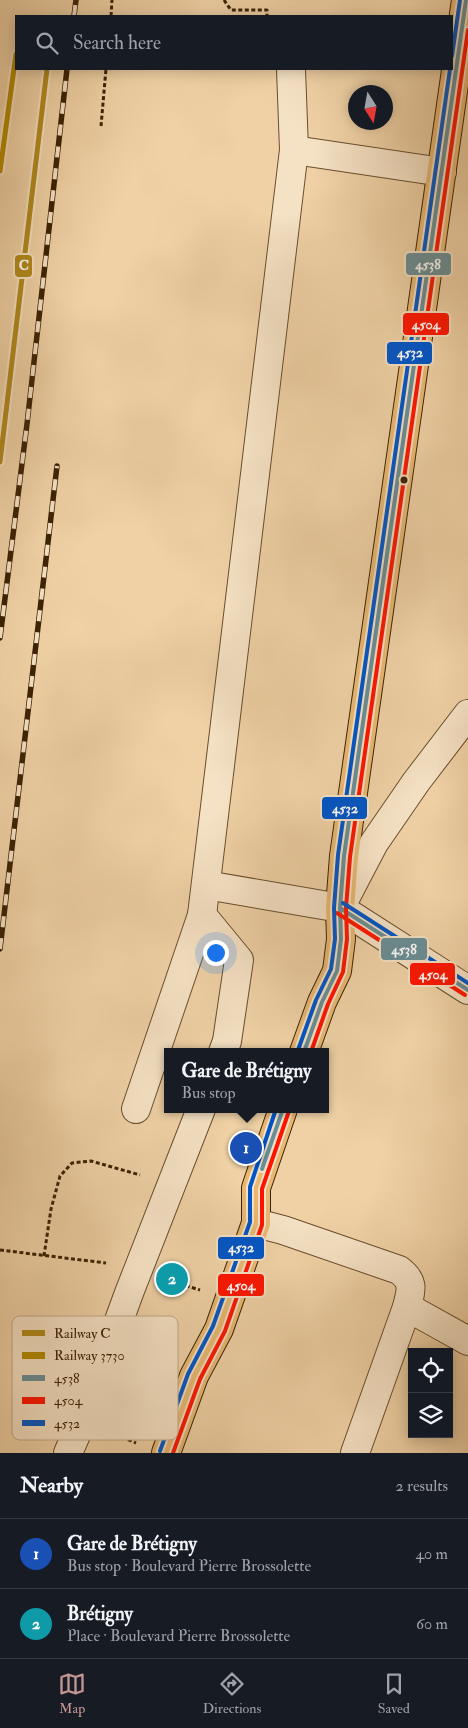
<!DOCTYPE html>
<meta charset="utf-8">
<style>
:root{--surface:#171b24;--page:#242831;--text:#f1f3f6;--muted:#9ea1a6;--line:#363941;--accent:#c59692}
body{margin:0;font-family:"IM FELL Double Pica",serif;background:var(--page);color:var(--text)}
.controls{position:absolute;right:15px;bottom:15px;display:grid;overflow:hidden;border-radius:0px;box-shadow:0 2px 12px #0003}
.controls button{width:45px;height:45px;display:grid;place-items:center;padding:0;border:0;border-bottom:1px solid var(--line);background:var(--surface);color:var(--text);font:25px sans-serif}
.compass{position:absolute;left:348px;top:85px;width:45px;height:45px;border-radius:50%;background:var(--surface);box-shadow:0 2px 12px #0003;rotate:169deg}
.you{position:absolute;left:215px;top:952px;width:18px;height:18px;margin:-12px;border:4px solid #fff;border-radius:50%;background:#1a73e8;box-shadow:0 0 0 8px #1a73e833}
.badge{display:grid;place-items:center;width:32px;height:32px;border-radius:50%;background:var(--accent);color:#fff;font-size:16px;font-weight:700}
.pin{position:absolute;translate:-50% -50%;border:2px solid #fff;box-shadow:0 1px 5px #0006}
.popup{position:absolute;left:164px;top:1048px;width:165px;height:65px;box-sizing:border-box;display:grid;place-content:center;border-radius:0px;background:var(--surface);filter:drop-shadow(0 1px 4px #0005);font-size:16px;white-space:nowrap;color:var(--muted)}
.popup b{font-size:19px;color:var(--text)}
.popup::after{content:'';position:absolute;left:50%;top:100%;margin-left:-10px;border:10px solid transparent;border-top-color:var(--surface)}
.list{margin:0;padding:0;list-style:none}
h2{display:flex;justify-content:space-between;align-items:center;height:65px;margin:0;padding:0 20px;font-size:21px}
h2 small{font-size:16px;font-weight:400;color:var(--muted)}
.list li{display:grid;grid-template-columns:32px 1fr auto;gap:15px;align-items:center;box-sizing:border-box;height:70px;padding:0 20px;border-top:1px solid var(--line)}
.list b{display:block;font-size:19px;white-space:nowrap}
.list p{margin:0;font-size:16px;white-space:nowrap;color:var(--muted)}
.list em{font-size:16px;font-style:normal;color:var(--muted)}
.icon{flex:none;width:28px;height:28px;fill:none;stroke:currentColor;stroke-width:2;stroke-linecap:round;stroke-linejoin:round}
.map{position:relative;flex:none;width:468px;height:1453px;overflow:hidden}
.search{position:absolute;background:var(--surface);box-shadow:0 2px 12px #0003;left:15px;right:15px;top:15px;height:55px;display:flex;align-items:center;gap:12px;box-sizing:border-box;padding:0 18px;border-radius:0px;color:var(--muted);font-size:19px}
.sheet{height:205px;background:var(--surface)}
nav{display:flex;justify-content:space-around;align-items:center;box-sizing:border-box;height:70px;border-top:1px solid var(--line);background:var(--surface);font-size:14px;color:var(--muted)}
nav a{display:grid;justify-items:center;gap:2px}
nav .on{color:var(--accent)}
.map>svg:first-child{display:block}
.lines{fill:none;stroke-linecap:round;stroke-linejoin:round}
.minor-casing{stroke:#684e2c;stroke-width:30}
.major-casing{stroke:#3b2203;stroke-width:30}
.path{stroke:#3b2203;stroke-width:3;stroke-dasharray:4 2.5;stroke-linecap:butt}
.minor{stroke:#f5e1c4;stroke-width:28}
.major{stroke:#e8b872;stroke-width:28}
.rail-casing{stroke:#3b2203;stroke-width:5.5}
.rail{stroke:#f5e1c4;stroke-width:4;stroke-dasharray:11;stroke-linecap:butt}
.bus-1-casing{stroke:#f5e1c4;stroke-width:8}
.bus-2-casing{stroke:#f5e1c4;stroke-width:8}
.bus-3-casing{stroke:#f5e1c4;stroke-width:8}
.bus-1{stroke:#698e97;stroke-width:4}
.bus-2{stroke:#ff1400;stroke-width:4}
.bus-3{stroke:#0055c8;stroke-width:4}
.rail-1-casing{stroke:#f5e1c4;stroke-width:9}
.rail-2-casing{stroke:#f5e1c4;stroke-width:9}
.rail-1{stroke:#b1891c;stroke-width:5}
.rail-2{stroke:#b18901;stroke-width:5}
.bus-dot{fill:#3b2203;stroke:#f5e1c4;stroke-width:2}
.key{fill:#f5e1c4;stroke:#bda88a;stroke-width:1}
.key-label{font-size:14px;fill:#3b2203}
.line-badge{stroke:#f5e1c4;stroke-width:2}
.badge-label{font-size:14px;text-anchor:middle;font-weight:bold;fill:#fff}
</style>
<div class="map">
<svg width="468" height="1453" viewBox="0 0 468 1453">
<rect width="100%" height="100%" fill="#efd1a5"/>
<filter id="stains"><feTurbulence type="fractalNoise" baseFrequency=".004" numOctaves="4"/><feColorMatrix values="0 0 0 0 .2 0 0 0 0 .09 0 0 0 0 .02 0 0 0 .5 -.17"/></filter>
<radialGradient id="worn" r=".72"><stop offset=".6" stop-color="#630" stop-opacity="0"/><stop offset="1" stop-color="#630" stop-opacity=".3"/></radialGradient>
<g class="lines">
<g class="minor-casing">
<g id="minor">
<polyline points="294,150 442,172"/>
<polyline points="206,885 340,908 468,990"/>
<polyline points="340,908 374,843 416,782 468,714"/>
<polyline points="202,915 239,960 227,1041 223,1052"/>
<polyline points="136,1109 202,915 294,150 291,69"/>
<path d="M 256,1223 L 283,1230 L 399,1270 C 415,1282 411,1290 407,1307 L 355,1453"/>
<polyline points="407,1307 468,1341"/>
<polyline points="68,1453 85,1414 129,1293 201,1109"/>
</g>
</g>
<g class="major-casing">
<g id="major">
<polyline points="304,1052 322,1002 337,971 341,939 340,908 344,856 466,0"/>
<polyline points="166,1453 194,1376 219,1329 256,1223 256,1188 283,1109"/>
</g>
</g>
<g class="path">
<polyline points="224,0 231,10 267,10 267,16"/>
<polyline points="111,16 112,0"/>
<polyline points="101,126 106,69"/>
<polyline points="0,1250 106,1263"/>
<polyline points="44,1256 51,1209 60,1176 72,1163 91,1161 140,1175"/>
<polyline points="167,1280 200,1290"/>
<polyline points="122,1437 136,1443"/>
</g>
<use href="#minor" class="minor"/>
<use href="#major" class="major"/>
<g class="rail-casing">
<g id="rail">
<polyline points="74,16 76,0"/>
<polyline points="0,638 27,424 67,69"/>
<polyline points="0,949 57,466"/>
</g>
</g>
<use href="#rail" class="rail"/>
<g class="bus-1-casing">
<g id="bus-1">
<polyline points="340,908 468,990"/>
<polyline points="304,1052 322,1002 337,971 341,939 340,908 344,856 466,0"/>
<polyline points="262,1169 283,1109"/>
</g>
</g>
<g class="bus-2-casing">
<g id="bus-2">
<polyline points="337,913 465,995"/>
<polyline points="311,1052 328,1004 343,972 347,939 346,908 350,857 468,30"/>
<polyline points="173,1453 200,1379 225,1331 262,1225 262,1189 289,1111"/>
</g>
</g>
<g class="bus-3-casing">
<g id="bus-3">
<polyline points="452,56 460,0"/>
<polyline points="343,903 468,983"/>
<polyline points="298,1050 316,1000 331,969 335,939 334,908 338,855 450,69"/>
<polyline points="160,1451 188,1374 213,1326 250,1222 250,1187 276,1109"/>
</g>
</g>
<use href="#bus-1" class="bus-1"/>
<use href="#bus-2" class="bus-2"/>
<use href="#bus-3" class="bus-3"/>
<g class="rail-1-casing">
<polyline id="rail-1" points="0,462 47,69"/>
</g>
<g class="rail-2-casing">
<polyline id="rail-2" points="0,171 16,54"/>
</g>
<use href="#rail-1" class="rail-1"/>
<use href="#rail-2" class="rail-2"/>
</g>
<circle class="bus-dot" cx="404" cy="480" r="4.5"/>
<rect x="12" y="1316" width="166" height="124" rx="8" class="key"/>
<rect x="22" y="1330" width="23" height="6" fill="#b1891c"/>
<rect x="22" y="1352" width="23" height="7" fill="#b18901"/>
<rect x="22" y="1375" width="23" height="6" fill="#698e97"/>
<rect x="22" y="1397" width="23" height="7" fill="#ff1400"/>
<rect x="22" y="1420" width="23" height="6" fill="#0055c8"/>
<g class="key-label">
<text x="54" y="1338">Railway C</text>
<text x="54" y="1360">Railway 3730</text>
<text x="54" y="1383">4538</text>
<text x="54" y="1405">4504</text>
<text x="54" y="1428">4532</text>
</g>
<g class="line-badge">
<rect x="405" y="252" width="47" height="24" rx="5" fill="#698e97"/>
<rect x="14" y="254" width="19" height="24" rx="5" fill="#b1891c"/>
<rect x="402" y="312" width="48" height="24" rx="5" fill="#ff1400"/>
<rect x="386" y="341" width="47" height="24" rx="5" fill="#0055c8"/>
<rect x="321" y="796" width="47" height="24" rx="5" fill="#0055c8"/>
<rect x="380" y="937" width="48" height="24" rx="5" fill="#698e97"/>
<rect x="409" y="962" width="47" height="24" rx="5" fill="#ff1400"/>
<rect x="217" y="1236" width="48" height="24" rx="5" fill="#0055c8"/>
<rect x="217" y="1273" width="48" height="24" rx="5" fill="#ff1400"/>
</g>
<g class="badge-label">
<text x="428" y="269">4538</text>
<text x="24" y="270">C</text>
<text x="426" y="329">4504</text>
<text x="410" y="357">4532</text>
<text x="345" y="813">4532</text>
<text x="404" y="954">4538</text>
<text x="433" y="979">4504</text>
<text x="241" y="1252">4532</text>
<text x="241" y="1290">4504</text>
</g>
<rect width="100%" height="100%" filter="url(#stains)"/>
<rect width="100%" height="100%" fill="url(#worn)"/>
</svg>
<div class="controls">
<button><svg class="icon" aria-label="locate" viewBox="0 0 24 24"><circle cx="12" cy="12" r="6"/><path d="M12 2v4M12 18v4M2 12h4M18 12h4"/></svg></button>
<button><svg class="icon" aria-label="layers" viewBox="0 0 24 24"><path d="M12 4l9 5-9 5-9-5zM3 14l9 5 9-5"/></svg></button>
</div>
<svg class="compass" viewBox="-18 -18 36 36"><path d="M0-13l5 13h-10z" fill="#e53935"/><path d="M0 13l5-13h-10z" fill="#9ea1a6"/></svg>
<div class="you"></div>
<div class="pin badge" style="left:246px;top:1148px;background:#1a4fb4">1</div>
<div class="popup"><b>Gare de Brétigny</b>Bus stop</div>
<div class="pin badge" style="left:172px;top:1279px;background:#0f9aa8">2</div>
<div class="search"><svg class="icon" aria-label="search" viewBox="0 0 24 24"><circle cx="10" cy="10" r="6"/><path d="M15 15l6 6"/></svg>Search here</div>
</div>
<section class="sheet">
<h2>Nearby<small>2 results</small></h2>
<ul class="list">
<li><span class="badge" style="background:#1a4fb4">1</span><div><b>Gare de Brétigny</b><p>Bus stop · Boulevard Pierre Brossolette</p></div><em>40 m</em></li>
<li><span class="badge" style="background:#0f9aa8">2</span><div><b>Brétigny</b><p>Place · Boulevard Pierre Brossolette</p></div><em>60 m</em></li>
</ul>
</section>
<nav>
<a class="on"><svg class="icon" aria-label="map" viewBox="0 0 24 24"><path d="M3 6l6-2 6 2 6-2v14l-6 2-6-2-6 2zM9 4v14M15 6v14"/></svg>Map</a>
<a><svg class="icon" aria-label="directions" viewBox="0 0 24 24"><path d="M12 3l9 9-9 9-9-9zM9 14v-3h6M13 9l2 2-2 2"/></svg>Directions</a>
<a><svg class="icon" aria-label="saved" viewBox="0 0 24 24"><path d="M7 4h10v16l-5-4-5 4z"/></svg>Saved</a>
</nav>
